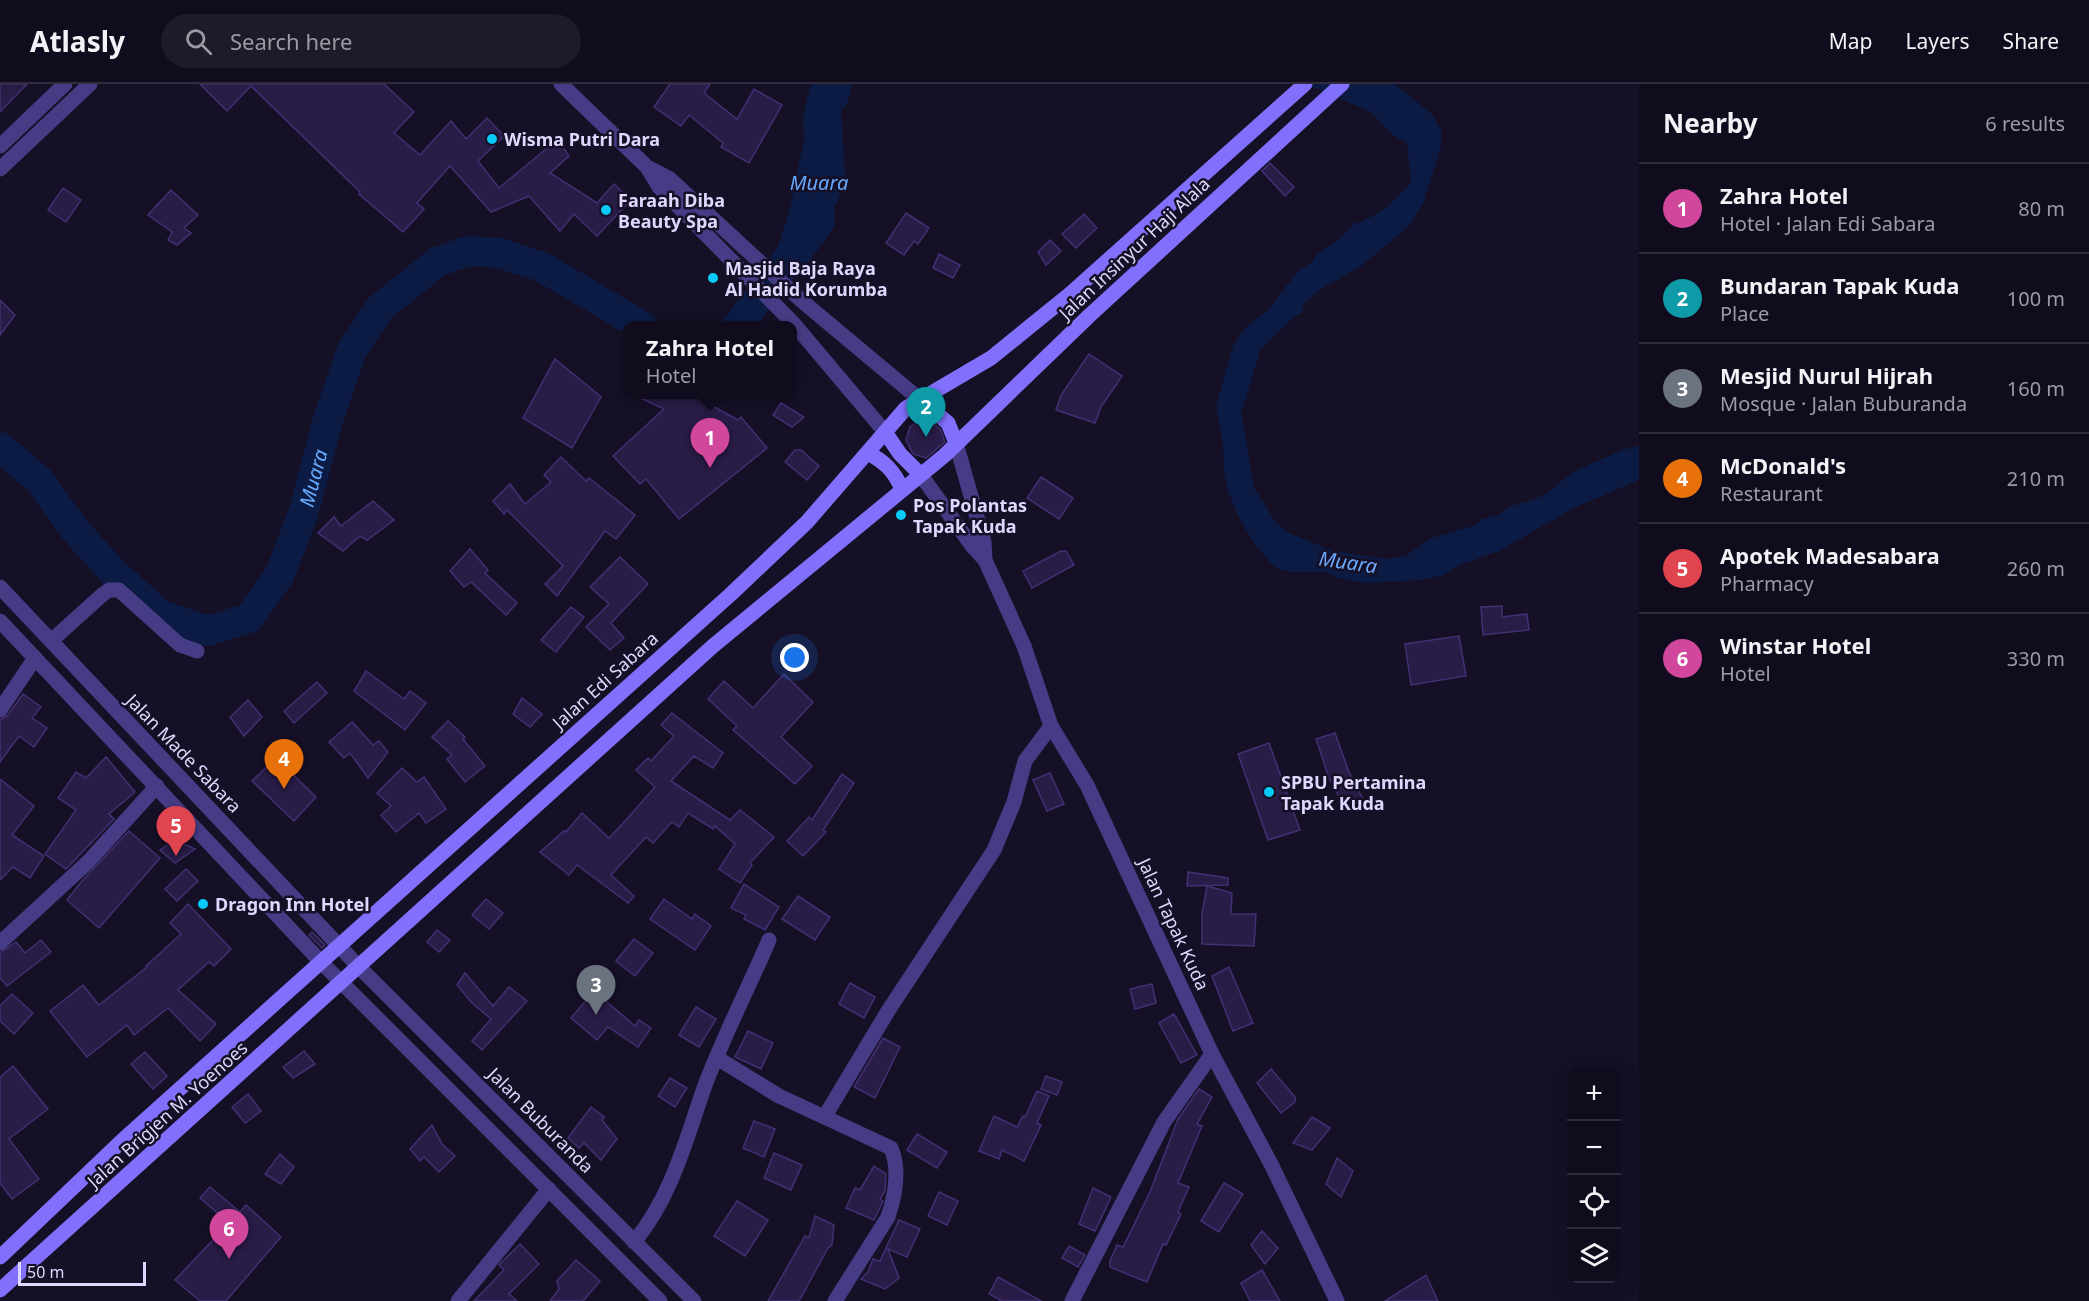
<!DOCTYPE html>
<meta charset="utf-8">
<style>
:root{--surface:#100c1d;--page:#1e1a2a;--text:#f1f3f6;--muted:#9c9ba4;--line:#302c3b;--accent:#07cafa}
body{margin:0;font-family:"Noto Sans",sans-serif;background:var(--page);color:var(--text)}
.controls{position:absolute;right:18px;bottom:18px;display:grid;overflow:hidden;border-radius:12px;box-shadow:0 6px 24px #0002}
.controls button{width:54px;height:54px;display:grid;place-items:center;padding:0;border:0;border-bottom:2px solid var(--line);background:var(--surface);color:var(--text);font:30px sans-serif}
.scale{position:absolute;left:18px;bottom:15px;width:128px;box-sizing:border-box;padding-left:6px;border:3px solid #dfd7fe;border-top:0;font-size:16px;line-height:21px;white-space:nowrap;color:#dfd7fe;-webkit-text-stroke:4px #161027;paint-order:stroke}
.you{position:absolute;left:795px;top:574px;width:21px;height:21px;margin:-15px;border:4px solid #fff;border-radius:50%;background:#1a73e8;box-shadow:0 0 0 9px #1a73e833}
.badge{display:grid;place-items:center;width:39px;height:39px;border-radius:50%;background:var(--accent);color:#fff;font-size:20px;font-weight:700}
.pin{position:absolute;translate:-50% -50px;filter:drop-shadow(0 2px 3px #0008)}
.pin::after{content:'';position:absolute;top:32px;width:21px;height:18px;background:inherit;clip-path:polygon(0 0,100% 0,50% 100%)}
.popup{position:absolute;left:623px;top:237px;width:174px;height:78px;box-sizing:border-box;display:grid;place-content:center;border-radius:12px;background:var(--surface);filter:drop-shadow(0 2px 4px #0005);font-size:20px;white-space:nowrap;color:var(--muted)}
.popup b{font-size:22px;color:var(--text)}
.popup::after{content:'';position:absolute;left:50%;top:100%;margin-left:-12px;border:12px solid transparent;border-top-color:var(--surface)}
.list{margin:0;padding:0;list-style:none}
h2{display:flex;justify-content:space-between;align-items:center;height:78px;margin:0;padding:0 24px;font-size:26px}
h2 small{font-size:20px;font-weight:400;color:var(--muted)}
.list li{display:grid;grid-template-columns:39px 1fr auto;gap:18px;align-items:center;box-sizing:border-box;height:90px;padding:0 24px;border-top:2px solid var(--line)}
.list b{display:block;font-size:22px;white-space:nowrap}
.list p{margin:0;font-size:20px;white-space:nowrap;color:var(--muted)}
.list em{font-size:20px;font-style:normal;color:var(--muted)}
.icon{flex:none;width:33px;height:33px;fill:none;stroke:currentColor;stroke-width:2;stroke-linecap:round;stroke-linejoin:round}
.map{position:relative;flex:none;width:1639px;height:1217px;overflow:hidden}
header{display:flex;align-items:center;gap:36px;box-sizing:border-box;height:84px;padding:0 30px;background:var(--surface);border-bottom:2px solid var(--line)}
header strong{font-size:28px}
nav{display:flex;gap:33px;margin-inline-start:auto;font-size:21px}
.search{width:420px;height:54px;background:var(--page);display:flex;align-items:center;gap:15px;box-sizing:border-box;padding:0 21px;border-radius:33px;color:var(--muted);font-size:22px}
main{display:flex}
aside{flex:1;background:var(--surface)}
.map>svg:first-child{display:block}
.water{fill:#0b1b44}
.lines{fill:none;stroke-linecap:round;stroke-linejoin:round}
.river{stroke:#0b1b44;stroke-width:30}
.building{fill:#291c47;stroke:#432f73;stroke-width:1.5}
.minor{stroke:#463c85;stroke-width:15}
.tertiary{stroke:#463c85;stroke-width:15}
.secondary{stroke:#8170fc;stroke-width:15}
.poi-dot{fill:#07cafa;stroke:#161027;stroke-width:2}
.labels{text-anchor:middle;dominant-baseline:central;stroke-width:5;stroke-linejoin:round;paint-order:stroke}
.poi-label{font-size:18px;font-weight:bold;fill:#dfd7fe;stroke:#161027;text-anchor:start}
.street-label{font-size:18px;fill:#dfd7fe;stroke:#161027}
.water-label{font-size:20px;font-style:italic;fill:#67a8fc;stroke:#161027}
</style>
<header>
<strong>Atlasly</strong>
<div class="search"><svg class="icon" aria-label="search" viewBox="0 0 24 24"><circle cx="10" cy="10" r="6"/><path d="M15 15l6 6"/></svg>Search here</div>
<nav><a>Map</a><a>Layers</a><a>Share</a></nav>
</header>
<main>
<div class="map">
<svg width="1639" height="1217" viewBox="0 0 1639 1217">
<rect width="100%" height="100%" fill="#161027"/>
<g class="water">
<polygon points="811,0 852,0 847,20 841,26 845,92 842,107 834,124 834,143 800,190 791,197 787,196 772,180 793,115 792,107 804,58 803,32"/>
<polygon points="1306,0 1395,0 1432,30 1441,46 1441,63 1423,119 1410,141 1360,183 1319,206 1304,220 1301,231 1297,230 1261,265 1241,329 1254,404 1275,437 1289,449 1333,467 1386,475 1405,472 1432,454 1476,441 1482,435 1501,430 1506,424 1543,412 1573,388 1622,366 1639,362 1639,396 1574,424 1499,467 1462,480 1443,491 1422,496 1365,499 1341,495 1324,488 1289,488 1274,483 1255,460 1239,434 1228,407 1224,389 1223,359 1216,322 1233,262 1245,244 1266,228 1299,186 1313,178 1316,171 1339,155 1355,139 1362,138 1384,125 1411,99 1407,59 1392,51 1371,28"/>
</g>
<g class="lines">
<g class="river">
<polyline points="737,242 779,188 794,164"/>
<path id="s1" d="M 0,363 L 39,396 L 75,446 L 114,489 L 161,531 L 208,547 L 249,534 L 280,490 L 304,427 L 327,339 L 352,266 L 380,224 L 437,178 L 468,167 L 500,169 L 542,183 L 642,242"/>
</g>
</g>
<g class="building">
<polygon points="0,0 27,0 0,28"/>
<polygon points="200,0 384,0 414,28 394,49 420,71 451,37 466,55 487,34 504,52 478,77 499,104 558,55 569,72 550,89 597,119 614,100 631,116 597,152 574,130 560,147 529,112 491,128 450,82 417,119 424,125 403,148 359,110 360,108 251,2 227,27"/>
<polygon points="670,0 710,0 704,9 737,35 754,5 782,21 749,79 721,63 723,59 689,31 681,42 654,23"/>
<polygon points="1270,79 1294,103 1285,112 1262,87"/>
<polygon points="63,104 81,116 66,138 48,126"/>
<polygon points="171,106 198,131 184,144 191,149 177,161 168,156 172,148 148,131"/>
<polygon points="906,129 929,144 918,160 914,157 904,171 886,159"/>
<polygon points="1084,130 1097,144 1076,164 1062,150"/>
<polygon points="1050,156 1061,167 1046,181 1038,168"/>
<polygon points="939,170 960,181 953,194 933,184"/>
<polygon points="0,216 15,231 0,251"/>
<polygon points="1089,270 1122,292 1101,323 1095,339 1056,326 1061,311"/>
<polygon points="555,275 601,313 572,364 523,334"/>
<polygon points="632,310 691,310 738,336 741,333 767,364 679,435 646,395 640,400 613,372 664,325"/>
<polygon points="781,319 804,333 792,343 773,331"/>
<polygon points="922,335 928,335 940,345 945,358 926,374 913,370 906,356 910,343"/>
<polygon points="795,366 801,366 819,382 807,396 785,378"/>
<polygon points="561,373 586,397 589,394 635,431 616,455 605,447 557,512 545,500 563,482 507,426 504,430 493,417 510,400 525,420 551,398 544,391"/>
<polygon points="1041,393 1073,414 1059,435 1027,414"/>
<polygon points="373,417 394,436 367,456 360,452 343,467 318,449 334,433 341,442"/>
<polygon points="470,465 488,486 485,489 517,519 506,531 471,498 464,503 450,487"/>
<polygon points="1061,467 1066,467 1074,481 1032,504 1023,487"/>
<polygon points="620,473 648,500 611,539 624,554 610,566 586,543 609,520 590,503"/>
<polygon points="1502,522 1502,533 1527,530 1529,546 1483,551 1481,523"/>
<polygon points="571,523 584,533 556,568 541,556"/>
<polygon points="1459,552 1466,592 1411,601 1405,560"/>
<polygon points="366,587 404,615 410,607 426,619 405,646 354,607"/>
<polygon points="784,590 813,618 781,653 812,682 795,700 733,646 737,642 708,615 724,597 753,624"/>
<polygon points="317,598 327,609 294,639 284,627"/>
<polygon points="23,610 41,623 32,634 47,644 34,663 19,652 0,678 0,636 8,631"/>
<polygon points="522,614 542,630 530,643 513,630"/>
<polygon points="248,616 262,633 244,652 230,633"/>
<polygon points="672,629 723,669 713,684 694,672 671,697 730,736 740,726 774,753 750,779 752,781 740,799 719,785 735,760 715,742 713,745 688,729 679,743 672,738 653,759 646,753 611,791 634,812 628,819 577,781 569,791 540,768 564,747 566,748 582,729 609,754 627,735 655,703 636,686 648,674 651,677 674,652 661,641"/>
<polygon points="448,637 465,653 463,655 485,682 465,698 447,675 452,671 432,653"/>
<polygon points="352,638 373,661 379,657 388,668 368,694 350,669 344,674 329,658"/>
<polygon points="1335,649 1349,688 1363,715 1345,724 1329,694 1316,655"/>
<polygon points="1269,659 1300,746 1268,756 1238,670"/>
<polygon points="106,673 135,708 109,730 114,735 66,785 45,770 76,726 58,714 76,688 86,694"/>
<polygon points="276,674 316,713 294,737 252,697"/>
<polygon points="402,684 417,698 424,693 446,725 426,739 419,729 396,748 381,731 391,722 377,709"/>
<polygon points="1050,689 1064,720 1047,727 1033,696"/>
<polygon points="842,690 854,699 823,746 826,748 803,772 787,757 809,733 812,736"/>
<polygon points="0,695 34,722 12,751 44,772 30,794 13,783 0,796"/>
<polygon points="129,747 160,774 99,844 67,816 82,797"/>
<polygon points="175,756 195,765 175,779 160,766"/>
<polygon points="186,785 198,797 177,817 165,805"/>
<polygon points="1188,788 1228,794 1228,801 1187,802"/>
<polygon points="744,800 779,823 765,846 744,835 746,831 731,824"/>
<polygon points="1207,802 1232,809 1231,830 1256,830 1254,862 1202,860 1202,829"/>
<polygon points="798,812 830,833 815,856 782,835"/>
<polygon points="486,815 503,829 489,845 472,831"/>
<polygon points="664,815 692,835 695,830 711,842 695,866 650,835"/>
<polygon points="188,820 231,865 214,882 209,878 178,906 216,940 200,957 168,924 134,951 127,941 87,973 50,927 83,901 99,921 147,883 146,882 181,850 170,839"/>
<polygon points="437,846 450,856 439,868 427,858"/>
<polygon points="312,848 325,861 322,864 309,851"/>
<polygon points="634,855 653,869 635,892 616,877"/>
<polygon points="41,856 51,868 7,902 0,894 0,869 16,858 25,869"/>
<polygon points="1229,883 1253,939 1233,947 1212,892"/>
<polygon points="465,889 493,922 509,903 527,917 482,966 472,957 491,935 472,919 457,901"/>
<polygon points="850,899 875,913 864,934 839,920"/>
<polygon points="1152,900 1156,919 1135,925 1130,905"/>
<polygon points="594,907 635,942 639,936 651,944 638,963 608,943 597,956 571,934"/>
<polygon points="12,910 33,929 14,950 0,937 0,922"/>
<polygon points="696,923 716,935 699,963 679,951"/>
<polygon points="1174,930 1197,971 1181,979 1159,939"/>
<polygon points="748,947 773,959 761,985 735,973"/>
<polygon points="883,954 900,963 875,1014 854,1003"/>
<polygon points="304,967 315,980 293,994 283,983"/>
<polygon points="145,968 167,992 153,1005 131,980"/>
<polygon points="13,982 48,1025 9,1055 39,1095 12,1115 0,1099 0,993"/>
<polygon points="1271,985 1295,1013 1295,1018 1281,1029 1257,999"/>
<polygon points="1046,992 1062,998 1057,1011 1041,1005"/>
<polygon points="670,994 687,1004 675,1023 658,1012"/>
<polygon points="1199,1005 1212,1013 1197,1040 1202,1042 1178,1099 1189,1103 1178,1128 1181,1130 1166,1161 1163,1160 1147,1198 1110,1183 1110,1177 1117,1161 1123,1163 1150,1108 1178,1035"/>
<polygon points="1037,1007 1049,1012 1037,1039 1041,1041 1024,1077 1002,1066 999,1075 979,1067 994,1032 1017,1043 1023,1032 1025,1033"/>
<polygon points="248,1010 261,1027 245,1039 232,1023"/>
<polygon points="591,1023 604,1033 602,1036 617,1055 601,1076 584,1059 579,1064 568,1054"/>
<polygon points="1312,1033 1330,1044 1312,1066 1293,1059"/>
<polygon points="754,1037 775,1045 764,1073 743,1064"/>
<polygon points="432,1041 442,1060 455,1072 439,1088 424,1073 420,1077 410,1065"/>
<polygon points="917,1050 947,1068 937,1084 907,1066"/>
<polygon points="774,1069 802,1081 791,1106 764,1094"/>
<polygon points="280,1070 294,1083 281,1100 265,1090"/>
<polygon points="1337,1074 1353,1087 1341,1113 1326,1100"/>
<polygon points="874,1082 886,1090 885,1107 880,1115 883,1117 874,1136 846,1124 855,1104 860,1106"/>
<polygon points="1224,1099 1243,1110 1219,1148 1201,1137"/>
<polygon points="210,1103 240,1128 246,1121 281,1153 226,1217 200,1217 175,1196 229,1139 200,1114"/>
<polygon points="1093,1104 1111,1113 1095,1147 1079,1140"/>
<polygon points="939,1108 958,1117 947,1141 928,1132"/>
<polygon points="737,1117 768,1136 745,1172 714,1152"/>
<polygon points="815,1132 834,1141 832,1161 828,1164 799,1217 768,1217 805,1152 809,1154"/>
<polygon points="899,1136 920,1145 907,1173 888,1165 899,1194 885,1205 861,1195 868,1188 873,1175 880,1177"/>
<polygon points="1262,1147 1278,1164 1265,1180 1251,1161"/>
<polygon points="520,1160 539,1180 509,1210 517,1217 474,1217 504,1186 499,1181"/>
<polygon points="1069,1162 1085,1171 1078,1183 1062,1174"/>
<polygon points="576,1176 600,1197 583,1217 550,1217 559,1205 557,1197"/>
<polygon points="1262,1186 1280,1217 1250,1217 1241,1199"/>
<polygon points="1426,1191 1438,1217 1385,1217"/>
<polygon points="998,1193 1041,1217 1002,1217 989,1210"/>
</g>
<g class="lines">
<g class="minor">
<polyline points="0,62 65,0"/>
<polyline points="0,85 90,0"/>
<polyline points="51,557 102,511 109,506 119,506 180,561 197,567"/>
<polyline points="0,626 35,574"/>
<polyline points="0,859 88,778 157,702"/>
<path d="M 717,974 L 779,1012 L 891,1064 C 900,1085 895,1112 888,1133 L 835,1217"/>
<polyline points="825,1032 888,927 994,766 1014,718 1025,677 1051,642"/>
<path d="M 634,1158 C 671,1114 686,1056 704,1004 C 723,953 748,905 769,856"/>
<polyline points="458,1217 549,1105"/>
<polyline points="1072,1217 1164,1038 1212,970"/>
</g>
<g class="tertiary">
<polyline points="561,0 647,83 670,95 802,217 918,314"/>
<polyline points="647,83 659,103 794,240 885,348"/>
<polyline points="956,359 984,458 985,476"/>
<polyline points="920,390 973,463 985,476 1024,562 1051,642 1087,701 1212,970 1271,1080 1337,1217"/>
<polyline points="0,503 359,883 694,1217"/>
<polyline points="0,537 322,879 660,1217"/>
</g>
<g class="secondary">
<polyline points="918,314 948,339 956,359"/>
<polyline points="885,348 900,370 920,390"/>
<path d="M 868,369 C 885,378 894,387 902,405"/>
<polyline points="0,1173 125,1054 731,510 807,438 906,324 991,274 1070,210 1305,0"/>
<polyline points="0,1206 713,562 945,371 1090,231 1342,0"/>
</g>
</g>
<g class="poi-dot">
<circle cx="492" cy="55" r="6"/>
<circle cx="606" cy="126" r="6"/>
<circle cx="713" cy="194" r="6"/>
<circle cx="901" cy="431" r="6"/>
<circle cx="1269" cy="708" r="6"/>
<circle cx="203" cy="820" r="6"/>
</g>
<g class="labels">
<g class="poi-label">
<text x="504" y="55">Wisma Putri Dara</text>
<text x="618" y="116">Faraah Diba<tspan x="618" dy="21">Beauty Spa</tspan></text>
<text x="725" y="184">Masjid Baja Raya<tspan x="725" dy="21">Al Hadid Korumba</tspan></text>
<text x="913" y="421">Pos Polantas<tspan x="913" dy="21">Tapak Kuda</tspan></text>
<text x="1281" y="698">SPBU Pertamina<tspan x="1281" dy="21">Tapak Kuda</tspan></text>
<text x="215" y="820">Dragon Inn Hotel</text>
</g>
<g class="street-label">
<text transform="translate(1134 164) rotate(-43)">Jalan Insinyur Haji Alala</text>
<text transform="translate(605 596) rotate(-42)">Jalan Edi Sabara</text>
<text transform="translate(184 669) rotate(46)">Jalan Made Sabara</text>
<text transform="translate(1174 840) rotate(65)">Jalan Tapak Kuda</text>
<text transform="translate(167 1030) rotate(-42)">Jalan Brigjen M. Yoenoes</text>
<text transform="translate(541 1036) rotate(45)">Jalan Buburanda</text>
</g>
<g class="water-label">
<text x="819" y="98">Muara</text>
<text stroke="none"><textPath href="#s1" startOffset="482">Muara</textPath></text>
<text transform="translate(1348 478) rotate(8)">Muara</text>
</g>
</g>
</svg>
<div class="controls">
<button>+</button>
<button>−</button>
<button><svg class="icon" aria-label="locate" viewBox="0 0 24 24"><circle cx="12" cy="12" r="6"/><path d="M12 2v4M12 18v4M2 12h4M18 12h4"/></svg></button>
<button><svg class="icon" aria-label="layers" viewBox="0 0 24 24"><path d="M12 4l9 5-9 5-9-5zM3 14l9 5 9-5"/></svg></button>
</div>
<div class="scale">50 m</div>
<div class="you"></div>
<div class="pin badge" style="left:710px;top:384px;background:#d1479c">1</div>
<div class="popup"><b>Zahra Hotel</b>Hotel</div>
<div class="pin badge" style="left:926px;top:353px;background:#0f9aa8">2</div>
<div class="pin badge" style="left:596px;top:931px;background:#6b7280">3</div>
<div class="pin badge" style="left:284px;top:705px;background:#e8710a">4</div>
<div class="pin badge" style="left:176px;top:772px;background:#e0444e">5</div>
<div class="pin badge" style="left:229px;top:1175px;background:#d1479c">6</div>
</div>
<aside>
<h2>Nearby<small>6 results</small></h2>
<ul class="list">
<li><span class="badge" style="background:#d1479c">1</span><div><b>Zahra Hotel</b><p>Hotel · Jalan Edi Sabara</p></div><em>80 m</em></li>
<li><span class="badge" style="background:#0f9aa8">2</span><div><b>Bundaran Tapak Kuda</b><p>Place</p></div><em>100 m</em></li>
<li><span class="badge" style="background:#6b7280">3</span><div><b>Mesjid Nurul Hijrah</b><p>Mosque · Jalan Buburanda</p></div><em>160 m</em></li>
<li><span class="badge" style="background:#e8710a">4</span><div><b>McDonald's</b><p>Restaurant</p></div><em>210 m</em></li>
<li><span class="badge" style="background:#e0444e">5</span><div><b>Apotek Madesabara</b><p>Pharmacy</p></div><em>260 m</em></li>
<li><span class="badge" style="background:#d1479c">6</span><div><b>Winstar Hotel</b><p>Hotel</p></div><em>330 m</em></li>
</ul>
</aside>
</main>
